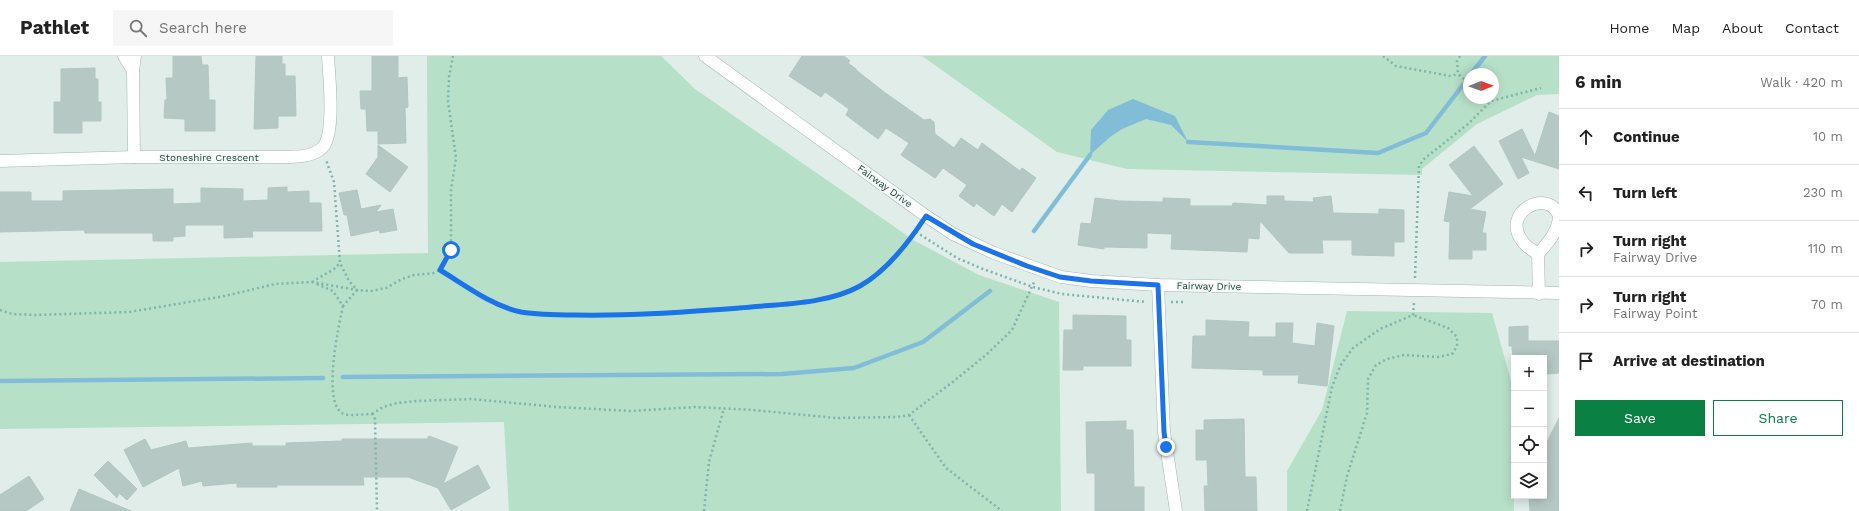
<!DOCTYPE html>
<meta charset="utf-8">
<style>
:root{--surface:#fff;--page:#f6f6f6;--text:#222;--muted:#767676;--line:#e0e0e0;--accent:#0b8043}
body{margin:0;font-family:"Work Sans",sans-serif;background:var(--page);color:var(--text)}
.controls{position:absolute;right:12px;bottom:12px;display:grid;overflow:hidden;border-radius:0px;box-shadow:0 2px 10px #0003}
.controls button{width:36px;height:36px;display:grid;place-items:center;padding:0;border:0;border-bottom:1px solid var(--line);background:var(--surface);color:var(--text);font:20px sans-serif}
.compass{position:absolute;left:1463px;top:12px;width:36px;height:36px;border-radius:50%;background:var(--surface);box-shadow:0 2px 10px #0003;rotate:89deg}
.stop{position:absolute;width:12px;height:12px;margin:-9px;border:3px solid #1a73e8;border-radius:50%;background:#fff}
.stop.end{background:#1a73e8;border-color:#fff;box-shadow:0 1px 4px #0008}
.list{margin:0;padding:0;list-style:none}
h2{display:flex;justify-content:space-between;align-items:center;height:52px;margin:0;padding:0 16px;font-size:17px}
h2 small{font-size:13px;font-weight:400;color:var(--muted)}
.list li{display:grid;grid-template-columns:26px 1fr auto;gap:12px;align-items:center;box-sizing:border-box;height:56px;padding:0 16px;border-top:1px solid var(--line)}
.list b{display:block;font-size:15px;white-space:nowrap}
.list p{margin:0;font-size:13px;white-space:nowrap;color:var(--muted)}
.list em{font-size:13px;font-style:normal;color:var(--muted)}
.actions{display:flex;gap:8px;padding:12px 16px}
.actions a{flex:1;padding:9px 0;border:1px solid var(--accent);border-radius:0px;text-align:center;font-size:14px;color:var(--accent)}
.actions .main{background:var(--accent);color:#fff}
.icon{flex:none;width:22px;height:22px;fill:none;stroke:currentColor;stroke-width:2;stroke-linecap:round;stroke-linejoin:round}
.map{position:relative;flex:none;width:1559px;height:455px;overflow:hidden}
header{display:flex;align-items:center;gap:24px;box-sizing:border-box;height:56px;padding:0 20px;background:var(--surface);border-bottom:1px solid var(--line)}
header strong{font-size:19px}
nav{display:flex;gap:22px;margin-inline-start:auto;font-size:14px}
.search{width:280px;height:36px;background:var(--page);display:flex;align-items:center;gap:10px;box-sizing:border-box;padding:0 14px;border-radius:0px;color:var(--muted);font-size:15px}
main{display:flex}
aside{flex:1;background:var(--surface)}
.map>svg:first-child{display:block}
.green{fill:#b7e0c8;fill-rule:evenodd}
.water{fill:#82bdd8}
.lines{fill:none;stroke-linecap:round;stroke-linejoin:round}
.stream{stroke:#82bdd8;stroke-width:4.5}
.building{fill:#b5c8c3;stroke:#b2c7c1}
.minor-casing{stroke:#a2b5b1;stroke-width:13}
.path{stroke:#7db4ab;stroke-width:2.5;stroke-dasharray:2 3;stroke-linecap:butt}
.minor{stroke:#fff;stroke-width:12}
.route{stroke:#1a73e8;stroke-width:5}
.labels{text-anchor:middle;dominant-baseline:central;stroke-width:3;stroke-linejoin:round;paint-order:stroke}
.street-label{font-size:10px;fill:#1f3f3b;stroke:#f1f9f6}
</style>
<header>
<strong>Pathlet</strong>
<div class="search"><svg class="icon" aria-label="search" viewBox="0 0 24 24"><circle cx="10" cy="10" r="6"/><path d="M15 15l6 6"/></svg>Search here</div>
<nav><a>Home</a><a>Map</a><a>About</a><a>Contact</a></nav>
</header>
<main>
<div class="map">
<svg width="1559" height="455" viewBox="0 0 1559 455">
<rect width="100%" height="100%" fill="#e0ede9"/>
<g class="green">
<polygon points="427,0 661,0 695,33 915,185 979,219 1059,246 1061,455 509,455 504,366 0,373 0,206 428,197"/>
<path d="M 922,0 L 1559,0 L 1559,38 L 1537,39 L 1477,68 L 1422,113 L 1422,119 L 1127,113 L 1057,96 ZM 1469,18 L 1493,18 L 1493,42 L 1469,42 Z"/>
<polygon points="1347,255 1492,257 1514,335 1514,455 1287,455 1287,415 1322,354"/>
</g>
<polygon class="water" points="1133,43 1175,60 1188,86 1171,69 1146,63 1122,73 1110,81 1090,99 1091,74 1108,54"/>
<g class="lines">
<g class="stream">
<polyline points="1471,18 1485,0"/>
<polyline points="1188,86 1378,97 1426,77 1469,21"/>
<polyline points="1034,175 1090,99"/>
<polyline points="343,321 782,318 854,312 923,286 990,235"/>
<polyline points="0,325 323,322"/>
</g>
</g>
<g class="building">
<polygon points="173,0 201,0 202,9 208,9 209,44 215,44 215,75 185,75 185,63 164,62 165,44 167,44 166,22 173,22"/>
<polygon points="256,0 282,0 282,8 285,8 285,20 295,20 296,60 278,60 278,72 254,73"/>
<polygon points="372,0 398,0 398,22 407,21 408,51 405,52 406,87 378,88 378,75 367,75 366,53 361,53 360,35 372,35"/>
<polygon points="802,0 844,0 850,5 848,7 856,13 856,14 884,36 924,64 930,63 934,66 935,78 954,92 961,82 978,94 982,87 1020,115 1022,112 1036,122 1012,156 1002,148 994,160 976,147 974,151 959,140 967,129 943,112 935,122 901,99 909,87 886,72 878,83 846,59 849,53 825,36 821,41 789,20"/>
<polygon points="95,12 95,23 98,23 98,46 101,46 101,65 82,65 82,77 54,77 54,46 61,46 61,13"/>
<polygon points="1549,56 1559,60 1559,113 1521,101 1529,117 1518,123 1499,85 1522,73 1535,100"/>
<polygon points="378,89 408,111 390,136 366,118 378,101"/>
<polygon points="1474,90 1503,128 1470,153 1486,156 1482,177 1486,177 1486,194 1472,194 1472,203 1449,203 1450,166 1444,165 1449,136 1473,140 1449,109"/>
<polygon points="287,131 287,136 309,135 309,147 321,147 322,175 252,175 253,181 224,182 224,169 185,169 185,180 173,181 173,185 153,185 153,177 85,177 84,174 0,176 0,136 31,136 31,145 63,145 63,135 173,133 173,148 201,147 201,132 243,133 243,145 268,144 268,132"/>
<polygon points="357,134 361,153 381,149 376,156 393,153 397,174 380,177 379,174 351,180 347,159 344,159 339,137"/>
<polygon points="1267,140 1284,140 1284,145 1314,146 1313,142 1331,140 1333,157 1379,158 1379,153 1404,154 1404,186 1394,186 1394,200 1352,199 1352,184 1322,184 1323,197 1289,197 1260,165 1259,183 1248,182 1247,196 1171,193 1172,178 1147,177 1147,192 1104,191 1104,193 1078,189 1081,167 1091,168 1095,142 1120,145 1163,146 1163,142 1190,143 1190,150 1232,150 1233,147 1267,149"/>
<polygon points="1073,259 1126,260 1126,284 1131,284 1131,310 1083,310 1083,314 1063,314 1064,274 1073,274"/>
<polygon points="1206,264 1249,266 1248,281 1276,281 1276,267 1293,267 1292,287 1315,290 1317,267 1334,270 1327,330 1298,327 1299,319 1263,319 1263,314 1192,312 1193,280 1206,280"/>
<polygon points="1528,270 1528,285 1559,285 1559,317 1547,318 1545,302 1513,302 1512,290 1509,290 1509,271"/>
<polygon points="1559,362 1559,455 1530,455 1529,442 1544,442 1544,392"/>
<polygon points="1244,363 1245,421 1256,421 1257,455 1205,455 1204,430 1208,430 1207,404 1196,404 1196,374 1204,374 1204,364"/>
<polygon points="1126,365 1126,374 1133,374 1134,431 1144,431 1144,455 1095,455 1095,417 1087,417 1086,366"/>
<polygon points="429,380 458,391 443,428 478,409 490,432 451,454 438,432 408,421 363,421 364,429 277,429 277,431 237,431 237,427 203,430 202,425 183,430 179,412 143,431 124,394 145,383 151,394 186,385 188,392 252,387 252,390 286,390 286,387 342,385 342,383 427,383"/>
<polygon points="108,405 137,433 127,444 119,437 117,442 94,419"/>
<polygon points="29,420 44,443 26,455 0,455 0,439"/>
<polygon points="79,433 131,455 70,455"/>
</g>
<g class="lines">
<g class="minor-casing">
<g id="minor">
<polyline points="124,0 133,15"/>
<polyline points="705,0 926,160 953,178 994,197 1061,221 1091,225 1158,229 1559,237"/>
<polyline points="134,101 133,15 135,0"/>
<path d="M 0,105 L 134,101 L 289,101 C 300,101 313,100 322,92 C 336,79 329,20 328,0"/>
<path d="M 1538,198 C 1533,194 1526,191 1523,186 C 1499,156 1549,131 1559,160"/>
<polyline points="1158,229 1164,376 1176,455"/>
<path d="M 1539,238 L 1538,198 C 1548,187 1556,178 1559,163"/>
</g>
</g>
<g class="path">
<polyline points="1383,0 1396,10 1450,20 1458,18"/>
<polyline points="1460,0 1457,5 1458,18 1469,27"/>
<polyline points="916,176 957,202 983,213 1033,231 1062,238 1146,246"/>
<path d="M 440,214 C 465,229 492,250 521,256 C 538,259 557,259 575,259 C 631,260 686,256 741,251 C 775,248 811,248 843,238 C 872,228 903,195 919,171"/>
<polyline points="1415,222 1419,110 1424,103 1468,68 1491,45 1541,32"/>
<polyline points="312,226 334,213 340,207"/>
<polyline points="317,228 333,235 343,250 357,234 349,225 340,207 334,126 326,104"/>
<polyline points="1171,246 1184,246"/>
<path d="M 343,250 C 339,268 321,350 344,358 C 351,360 364,358 372,358 L 375,363 L 377,455"/>
<polyline points="0,254 12,258 35,259 129,256 225,240 275,228 312,226 357,234 371,235 386,232 402,223 414,219 434,217 440,214 451,195 451,134 456,102 448,45 449,21 453,0"/>
<polyline points="372,358 383,351 397,347 417,345 471,343 557,351 631,355 695,351 754,354 835,362 897,361 909,359 954,325 987,298 1012,274 1035,224"/>
<polyline points="909,359 946,412 1002,455"/>
<polyline points="704,455 709,406 724,352"/>
<polyline points="1307,455 1332,331 1340,310 1353,292 1380,273 1413,259 1414,247"/>
<polyline points="1340,455 1347,420 1367,357 1368,323 1376,309 1387,303 1404,299 1438,301 1452,298 1457,290 1457,281 1448,272 1413,259"/>
</g>
<use href="#minor" class="minor"/>
</g>
<g class="lines">
<path class="route" d="M 451,194 L 440,214 C 465,229 492,250 521,256 C 539,259 557,259 575,259 C 630,260 684,256 739,252 C 777,248 826,249 860,230 C 887,215 909,186 926,160 L 973,188 L 1027,210 L 1060,221 L 1091,225 L 1158,229 L 1164,376 L 1166,391"/>
</g>
<g class="labels">
<g class="street-label">
<text x="209" y="101">Stoneshire Crescent</text>
<text transform="translate(885 130) rotate(36)">Fairway Drive</text>
<text transform="translate(1209 230) rotate(1)">Fairway Drive</text>
</g>
</g>
</svg>
<div class="controls">
<button>+</button>
<button>−</button>
<button><svg class="icon" aria-label="locate" viewBox="0 0 24 24"><circle cx="12" cy="12" r="6"/><path d="M12 2v4M12 18v4M2 12h4M18 12h4"/></svg></button>
<button><svg class="icon" aria-label="layers" viewBox="0 0 24 24"><path d="M12 4l9 5-9 5-9-5zM3 14l9 5 9-5"/></svg></button>
</div>
<svg class="compass" viewBox="-18 -18 36 36"><path d="M0-13l5 13h-10z" fill="#e53935"/><path d="M0 13l5-13h-10z" fill="#767676"/></svg>
<div class="stop" style="left:451px;top:194px"></div>
<div class="stop end" style="left:1166px;top:391px"></div>
</div>
<aside>
<h2>6 min<small>Walk · 420 m</small></h2>
<ul class="list">
<li><svg class="icon" aria-label="ahead" viewBox="0 0 24 24"><path d="M12 20V5M6 11l6-6 6 6"/></svg><div><b>Continue</b></div><em>10 m</em></li>
<li><svg class="icon" aria-label="left" viewBox="0 0 24 24"><path d="M17 20v-9H6M10 6l-5 5 5 5"/></svg><div><b>Turn left</b></div><em>230 m</em></li>
<li><svg class="icon" aria-label="right" viewBox="0 0 24 24"><path d="M7 20v-9h11M14 6l5 5-5 5"/></svg><div><b>Turn right</b><p>Fairway Drive</p></div><em>110 m</em></li>
<li><svg class="icon" aria-label="right" viewBox="0 0 24 24"><path d="M7 20v-9h11M14 6l5 5-5 5"/></svg><div><b>Turn right</b><p>Fairway Point</p></div><em>70 m</em></li>
<li><svg class="icon" aria-label="arrive" viewBox="0 0 24 24"><path d="M6 21V4h12l-3 4 3 4H6"/></svg><div><b>Arrive at destination</b></div></li>
</ul>
<div class="actions"><a class="main">Save</a><a>Share</a></div>
</aside>
</main>
